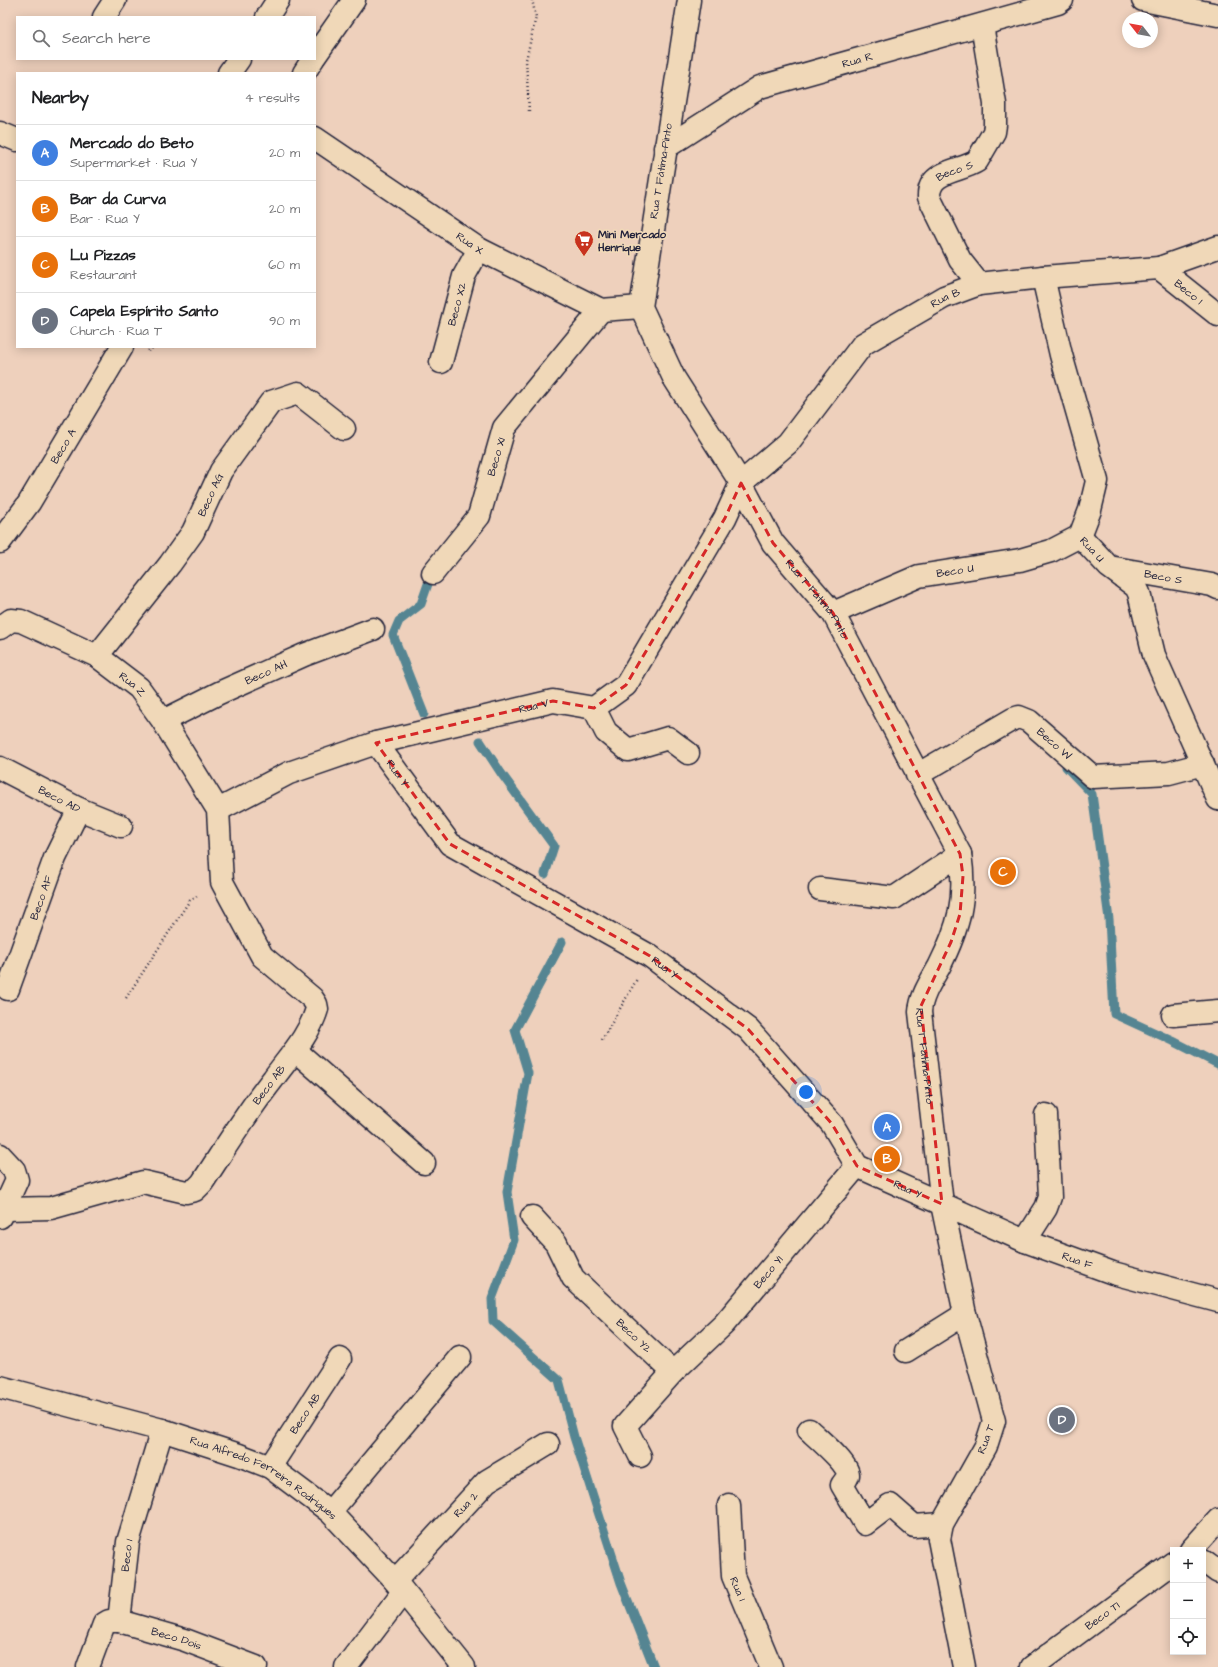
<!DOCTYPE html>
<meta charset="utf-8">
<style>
:root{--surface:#fff;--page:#f2f2f2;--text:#202124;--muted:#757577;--line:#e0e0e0;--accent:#c8321e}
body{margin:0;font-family:"Architects Daughter",sans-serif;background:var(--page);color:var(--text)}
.controls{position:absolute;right:12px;bottom:12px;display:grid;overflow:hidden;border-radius:0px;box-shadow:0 2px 10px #0003}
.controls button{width:36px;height:36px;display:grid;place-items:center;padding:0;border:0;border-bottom:1px solid var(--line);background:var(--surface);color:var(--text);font:20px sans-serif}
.compass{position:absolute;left:1122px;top:12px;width:36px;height:36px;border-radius:50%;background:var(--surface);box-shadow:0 2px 10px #0003;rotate:301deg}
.you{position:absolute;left:806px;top:1092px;width:14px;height:14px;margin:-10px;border:3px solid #fff;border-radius:50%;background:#1a73e8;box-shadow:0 0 0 6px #1a73e833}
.badge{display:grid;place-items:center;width:26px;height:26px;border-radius:50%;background:var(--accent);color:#fff;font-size:13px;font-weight:700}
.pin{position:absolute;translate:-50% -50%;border:2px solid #fff;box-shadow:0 1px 4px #0006}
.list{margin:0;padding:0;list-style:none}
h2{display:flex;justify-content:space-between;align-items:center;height:52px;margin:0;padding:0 16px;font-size:17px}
h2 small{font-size:13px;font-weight:400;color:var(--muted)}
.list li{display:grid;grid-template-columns:26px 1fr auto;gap:12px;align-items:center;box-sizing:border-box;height:56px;padding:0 16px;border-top:1px solid var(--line)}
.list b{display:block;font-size:15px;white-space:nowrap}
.list p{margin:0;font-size:13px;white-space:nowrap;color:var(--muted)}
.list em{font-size:13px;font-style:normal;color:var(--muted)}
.icon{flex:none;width:22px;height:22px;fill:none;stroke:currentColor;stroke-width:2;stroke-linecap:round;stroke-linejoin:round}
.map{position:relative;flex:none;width:1218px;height:1667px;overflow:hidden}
.search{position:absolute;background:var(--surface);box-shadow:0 2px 10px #0003;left:16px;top:16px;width:300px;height:44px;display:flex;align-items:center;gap:10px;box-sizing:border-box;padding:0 14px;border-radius:0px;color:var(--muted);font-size:15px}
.panel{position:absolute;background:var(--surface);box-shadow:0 2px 10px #0003;left:16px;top:72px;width:300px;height:276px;border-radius:0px}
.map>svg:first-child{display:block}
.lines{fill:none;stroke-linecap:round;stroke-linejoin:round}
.stream{stroke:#548592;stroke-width:9}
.minor-casing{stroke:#22223b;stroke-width:25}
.path{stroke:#22223b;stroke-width:2.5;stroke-dasharray:1 3;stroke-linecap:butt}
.minor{stroke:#f0d8b8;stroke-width:22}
.marked{fill:none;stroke:#d62828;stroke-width:3;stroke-dasharray:8 5;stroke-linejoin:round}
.labels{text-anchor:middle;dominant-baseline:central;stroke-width:3.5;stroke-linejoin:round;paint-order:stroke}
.street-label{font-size:11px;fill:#22223b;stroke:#f0d8b8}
.poi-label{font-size:11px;font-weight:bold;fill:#22223b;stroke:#f0d8b8;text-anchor:start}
</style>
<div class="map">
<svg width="1218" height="1667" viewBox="0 0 1218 1667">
<rect width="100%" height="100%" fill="#eed0bc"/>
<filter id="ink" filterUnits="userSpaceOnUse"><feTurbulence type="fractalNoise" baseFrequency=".025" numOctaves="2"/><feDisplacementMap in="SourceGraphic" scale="8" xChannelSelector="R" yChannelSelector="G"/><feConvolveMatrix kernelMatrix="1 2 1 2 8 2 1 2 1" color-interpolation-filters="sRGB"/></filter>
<g filter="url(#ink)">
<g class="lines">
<g class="stream">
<polyline points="424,714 393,635 399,621 421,604 428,584"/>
<polyline points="480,741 501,773 554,846 545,874"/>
<polyline points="1066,767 1092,794 1109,919 1114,1014 1173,1041 1218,1064"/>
<polyline points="562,942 515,1030 528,1073 507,1192 514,1240 492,1299 493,1321 559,1380 574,1437 621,1583 654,1667"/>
</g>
<g class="minor-casing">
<g id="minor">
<path id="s1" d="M 689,0 L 641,307 L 674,378 L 741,483 L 773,543 L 833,613 L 960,854 C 967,899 959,927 939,967 C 931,981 921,996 920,1012 L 942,1204 L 965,1314 L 994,1421 L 986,1446 L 942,1524 L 939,1539 L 964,1667"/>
<polyline points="1143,0 1218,15"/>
<polyline points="104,17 115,0"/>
<polyline points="267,17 278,0"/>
<polyline points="315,56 354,0"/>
<polyline points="229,73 239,59"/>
<polyline points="304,73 313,59"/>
<polyline points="0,133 17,140"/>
<path id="s2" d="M 315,138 L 479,249 L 601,310 L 641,307"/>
<path id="s3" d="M 665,148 L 760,87 L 1058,3 L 1062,0"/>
<path id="s4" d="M 1159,268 L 1218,315"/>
<polyline points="1043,277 1061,355 1097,481 1090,510 1080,536"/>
<path id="s5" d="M 979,284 L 960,260 L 929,197 C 928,170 960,172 977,161 L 994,132 L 995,125 L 995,104 L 982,25"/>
<path id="s6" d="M 441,362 L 464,276 L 479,249"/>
<path id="s7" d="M 1080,536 L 1109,567 L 1136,587 L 1139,593 L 1154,655 L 1218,799"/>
<path id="s8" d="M 0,542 L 29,503 L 122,347"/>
<path id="s9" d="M 1115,568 L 1212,585 L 1218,588"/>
<path id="s10" d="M 433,573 L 479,516 L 504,428 L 601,310"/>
<path id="s11" d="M 833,613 L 919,576 L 1020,560 L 1051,551 L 1080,536"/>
<path id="s12" d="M 0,628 L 11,620 L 21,621 L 97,656 L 139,688 L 163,721 L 218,810 L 222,882 L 262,956 L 312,998 L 316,1004 L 317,1009 C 309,1036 289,1057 273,1079 C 247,1112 225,1148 202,1183 L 195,1190 L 186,1192 L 143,1182 L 51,1208 L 5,1209"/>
<path id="s13" d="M 97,656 L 170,564 L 193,532 L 221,471 L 271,402 L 298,393 L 344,429"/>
<polyline points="594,708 606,732 628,750 668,738 688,753"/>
<path id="s14" d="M 163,721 L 219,693 L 304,655 L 373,629"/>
<path id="s15" d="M 376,743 L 450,844 L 650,956 L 748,1029 L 832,1124 L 857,1166 L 1025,1241 L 1113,1273 L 1218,1301"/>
<path id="s16" d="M 0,768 L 79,809 L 121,826"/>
<path id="s17" d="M 917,775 L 1013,719 L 1019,717 L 1029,721 L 1093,777 L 1169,773 L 1203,764"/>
<path id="s18" d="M 218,810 L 289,773 L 376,743 L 553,701 L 594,708 L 626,685 L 725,518 L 741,483 L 788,443 L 863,344 L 944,297 L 979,284 L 1043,277 L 1159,268 L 1218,247"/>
<polyline points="820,889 894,898 960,854"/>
<path id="s19" d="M 8,989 L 55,858 L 79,809"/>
<polyline points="1173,1015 1218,1011"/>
<polyline points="296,1051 424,1163"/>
<polyline points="0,1155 14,1170 17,1180 0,1217"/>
<path id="s20" d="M 532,1217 L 556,1243 L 573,1278 L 673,1372"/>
<polyline points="1025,1241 1046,1208 1050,1197 1046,1115"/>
<polyline points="906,1351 965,1314"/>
<path id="s21" d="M 0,1387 L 162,1430 L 239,1455 L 270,1467 L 330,1512 L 395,1581 L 464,1667"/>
<path d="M 809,1430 C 816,1437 850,1465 848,1475 C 848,1478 844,1482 842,1485 L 865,1524 L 890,1505 L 914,1526 L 942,1524"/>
<path id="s22" d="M 640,1456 L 625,1426 L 673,1372 L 724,1324 L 857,1166"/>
<path id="s23" d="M 270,1467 L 340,1359"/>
<path id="s24" d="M 729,1505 L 733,1576 L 771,1667"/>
<polyline points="330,1512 460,1357"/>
<polyline points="1191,1550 1218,1520"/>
<polyline points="1203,1561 1218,1572"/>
<path id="s25" d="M 395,1581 L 487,1481 L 548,1444"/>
<path id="s26" d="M 119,1621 L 185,1640 L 256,1667"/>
<path id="s27" d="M 88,1667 L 104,1624 L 109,1621 L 119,1621 L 128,1542 L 162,1430"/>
<polyline points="346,1667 403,1592"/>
<path id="s28" d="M 1032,1667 L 1173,1563"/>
</g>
</g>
<g class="path">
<polyline points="529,111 526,60 536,17 532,0"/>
<polyline points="148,351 154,347"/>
<polyline points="126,998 190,900 199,895"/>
<polyline points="602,1040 637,979"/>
</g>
<use href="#minor" class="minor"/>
</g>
</g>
<path class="marked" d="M 741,483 L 773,543 L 833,613 L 960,854 L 963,876 L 960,914 L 951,942 L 921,1006 L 942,1204 L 857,1166 L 832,1124 L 748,1029 L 650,956 L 450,844 L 376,743 L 553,701 L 594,708 L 626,685 L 725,518 Z"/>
<defs>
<g id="supermarket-pin" transform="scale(1)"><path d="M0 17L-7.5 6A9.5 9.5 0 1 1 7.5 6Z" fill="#c8321e" stroke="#f0d8b8"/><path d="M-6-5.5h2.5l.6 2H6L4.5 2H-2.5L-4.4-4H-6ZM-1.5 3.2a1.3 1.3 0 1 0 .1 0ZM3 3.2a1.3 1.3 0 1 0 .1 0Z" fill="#fff"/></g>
</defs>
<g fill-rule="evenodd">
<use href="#supermarket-pin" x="584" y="240"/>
</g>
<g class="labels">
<g class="street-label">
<text stroke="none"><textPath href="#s3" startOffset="214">Rua R</textPath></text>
<text transform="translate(661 171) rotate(-81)">Rua T Fátima-Pinto</text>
<text stroke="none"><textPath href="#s5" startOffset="141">Beco S</textPath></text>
<text stroke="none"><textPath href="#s2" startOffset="187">Rua X</textPath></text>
<text stroke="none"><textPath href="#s4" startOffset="38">Beco 1</textPath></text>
<text stroke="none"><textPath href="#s18" startOffset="948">Rua B</textPath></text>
<text stroke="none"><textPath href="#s6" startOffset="60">Beco X2</textPath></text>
<text stroke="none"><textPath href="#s8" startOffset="115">Beco A</textPath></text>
<text stroke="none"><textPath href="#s10" startOffset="135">Beco X1</textPath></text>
<text stroke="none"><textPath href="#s13" startOffset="198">Beco AG</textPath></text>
<text stroke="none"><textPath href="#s7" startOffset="18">Rua U</textPath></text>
<text stroke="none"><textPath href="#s11" startOffset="130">Beco U</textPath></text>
<text stroke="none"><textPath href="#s9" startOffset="49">Beco S</textPath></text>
<text stroke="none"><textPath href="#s1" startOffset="653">Rua T Fátima-Pinto</textPath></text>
<text stroke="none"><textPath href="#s14" startOffset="114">Beco AH</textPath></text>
<text stroke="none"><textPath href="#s12" startOffset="153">Rua Z</textPath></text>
<text stroke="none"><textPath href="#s18" startOffset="334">Rua V</textPath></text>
<text stroke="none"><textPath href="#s17" startOffset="162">Beco W</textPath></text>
<text stroke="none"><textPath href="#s15" startOffset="37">Rua Y</textPath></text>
<text stroke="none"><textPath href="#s16" startOffset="67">Beco AD</textPath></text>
<text stroke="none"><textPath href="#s19" startOffset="97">Beco AF</textPath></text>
<text stroke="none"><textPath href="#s15" startOffset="373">Rua Y</textPath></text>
<text stroke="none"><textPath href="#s1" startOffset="1157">Rua T Fátima-Pinto</textPath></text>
<text transform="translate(269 1085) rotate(-53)">Beco AB</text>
<text stroke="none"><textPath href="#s15" startOffset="708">Rua Y</textPath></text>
<text stroke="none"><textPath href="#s15" startOffset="892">Rua F</textPath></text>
<text stroke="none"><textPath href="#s22" startOffset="244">Beco Y1</textPath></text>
<text stroke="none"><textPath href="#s20" startOffset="158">Beco Y2</textPath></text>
<text stroke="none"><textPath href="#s23" startOffset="64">Beco AB</textPath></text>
<text transform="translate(986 1439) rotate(-70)">Rua T</text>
<text stroke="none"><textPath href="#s21" startOffset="281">Rua Alfredo Ferreira Rodrigues</textPath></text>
<text stroke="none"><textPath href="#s25" startOffset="104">Rua 2</textPath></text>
<text stroke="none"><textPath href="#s27" startOffset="128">Beco 1</textPath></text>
<text stroke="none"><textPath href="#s24" startOffset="85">Rua 1</textPath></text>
<text stroke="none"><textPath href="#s28" startOffset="87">Beco T1</textPath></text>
<text stroke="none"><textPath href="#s26" startOffset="60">Beco Dois</textPath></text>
</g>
<g class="poi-label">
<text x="598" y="234">Mini Mercado<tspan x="598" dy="13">Henrique</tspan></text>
</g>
</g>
</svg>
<div class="controls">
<button>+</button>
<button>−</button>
<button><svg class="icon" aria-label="locate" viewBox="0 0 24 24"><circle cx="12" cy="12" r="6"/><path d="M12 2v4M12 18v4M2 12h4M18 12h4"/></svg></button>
</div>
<svg class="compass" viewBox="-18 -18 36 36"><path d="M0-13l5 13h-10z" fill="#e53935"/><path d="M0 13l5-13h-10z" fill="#757577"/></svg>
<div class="you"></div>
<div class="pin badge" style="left:887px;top:1127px;background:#3f7fe0">A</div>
<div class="pin badge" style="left:887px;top:1159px;background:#e8710a">B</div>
<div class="pin badge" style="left:1003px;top:872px;background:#e8710a">C</div>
<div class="pin badge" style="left:1062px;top:1420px;background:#6b7280">D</div>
<div class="search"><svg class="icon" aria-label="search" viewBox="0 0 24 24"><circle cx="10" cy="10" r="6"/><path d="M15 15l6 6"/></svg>Search here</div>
<section class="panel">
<h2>Nearby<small>4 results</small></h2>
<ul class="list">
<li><span class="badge" style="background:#3f7fe0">A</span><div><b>Mercado do Beto</b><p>Supermarket · Rua Y</p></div><em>20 m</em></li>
<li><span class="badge" style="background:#e8710a">B</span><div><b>Bar da Curva</b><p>Bar · Rua Y</p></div><em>20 m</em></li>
<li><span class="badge" style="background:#e8710a">C</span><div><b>Lu Pizzas</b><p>Restaurant</p></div><em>60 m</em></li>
<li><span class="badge" style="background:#6b7280">D</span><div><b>Capela Espírito Santo</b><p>Church · Rua T</p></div><em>90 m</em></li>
</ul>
</section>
</div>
